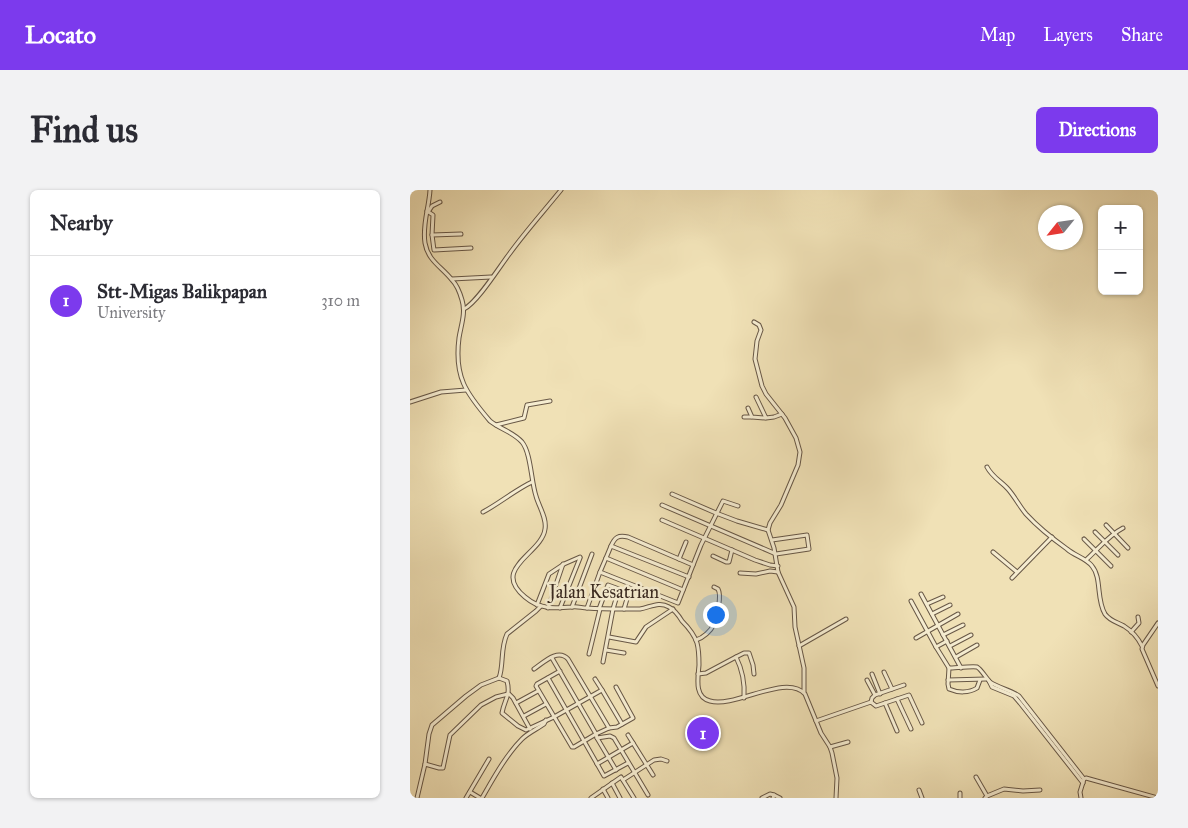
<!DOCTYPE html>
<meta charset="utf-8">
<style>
:root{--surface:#fff;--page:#f2f2f3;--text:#2b2b33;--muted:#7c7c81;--line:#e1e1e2;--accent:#7c3aed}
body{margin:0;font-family:"IM FELL Great Primer",serif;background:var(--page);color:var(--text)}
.controls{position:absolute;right:15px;top:15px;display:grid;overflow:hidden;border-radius:8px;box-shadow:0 1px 4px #0004}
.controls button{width:45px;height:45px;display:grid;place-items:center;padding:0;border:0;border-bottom:1px solid var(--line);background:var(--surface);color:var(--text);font:25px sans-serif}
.compass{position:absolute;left:628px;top:15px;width:45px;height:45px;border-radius:50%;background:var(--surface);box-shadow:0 1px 4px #0004;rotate:240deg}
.you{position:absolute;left:305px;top:424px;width:18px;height:18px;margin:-12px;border:4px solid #fff;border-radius:50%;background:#1a73e8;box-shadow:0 0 0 8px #1a73e833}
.badge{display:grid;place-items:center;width:32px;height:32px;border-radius:50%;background:var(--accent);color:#fff;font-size:16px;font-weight:700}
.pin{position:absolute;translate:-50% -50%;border:2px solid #fff;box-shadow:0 1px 5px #0006}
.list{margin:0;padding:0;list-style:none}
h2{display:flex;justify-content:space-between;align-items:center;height:65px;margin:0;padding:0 20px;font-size:21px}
h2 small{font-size:16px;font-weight:400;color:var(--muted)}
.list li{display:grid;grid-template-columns:32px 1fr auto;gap:15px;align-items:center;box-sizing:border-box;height:90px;padding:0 20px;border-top:1px solid var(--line)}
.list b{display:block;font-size:19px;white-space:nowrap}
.list p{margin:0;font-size:16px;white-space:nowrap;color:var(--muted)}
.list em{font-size:16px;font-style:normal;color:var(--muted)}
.map{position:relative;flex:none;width:748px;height:608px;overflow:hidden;border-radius:8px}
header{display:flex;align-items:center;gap:30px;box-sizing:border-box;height:70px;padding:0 25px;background:var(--accent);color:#fff}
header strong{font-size:24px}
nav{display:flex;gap:28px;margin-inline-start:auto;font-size:18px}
.intro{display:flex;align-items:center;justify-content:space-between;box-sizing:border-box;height:120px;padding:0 30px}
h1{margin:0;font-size:35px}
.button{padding:12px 22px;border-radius:8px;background:var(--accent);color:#fff;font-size:18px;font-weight:700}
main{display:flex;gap:30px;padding:0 30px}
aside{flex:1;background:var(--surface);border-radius:8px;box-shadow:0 1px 4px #0004}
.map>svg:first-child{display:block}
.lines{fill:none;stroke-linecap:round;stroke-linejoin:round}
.minor-casing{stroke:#675746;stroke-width:5}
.minor{stroke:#f5ecd0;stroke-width:3}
.labels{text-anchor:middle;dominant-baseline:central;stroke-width:5;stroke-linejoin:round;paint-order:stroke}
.street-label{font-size:18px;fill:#392920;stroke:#f5ecd0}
</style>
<header>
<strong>Locato</strong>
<nav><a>Map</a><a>Layers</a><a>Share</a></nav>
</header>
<div class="intro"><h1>Find us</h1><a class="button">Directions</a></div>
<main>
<aside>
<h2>Nearby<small></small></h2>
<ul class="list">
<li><span class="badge">1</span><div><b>Stt-Migas Balikpapan</b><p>University</p></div><em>310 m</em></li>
</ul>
</aside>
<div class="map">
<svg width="748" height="608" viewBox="0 0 748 608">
<rect width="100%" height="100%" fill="#f0e1b6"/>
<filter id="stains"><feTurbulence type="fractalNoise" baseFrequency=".004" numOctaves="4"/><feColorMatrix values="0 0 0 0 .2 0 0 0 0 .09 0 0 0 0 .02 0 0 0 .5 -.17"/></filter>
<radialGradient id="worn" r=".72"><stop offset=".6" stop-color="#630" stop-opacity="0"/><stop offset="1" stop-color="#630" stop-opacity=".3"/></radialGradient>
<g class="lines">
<g class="minor-casing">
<g id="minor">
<path d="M 20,0 C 19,18 12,35 15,53 C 18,71 32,77 42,90 C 47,95 50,103 52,110 C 56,123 51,135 49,148 C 44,187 56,203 80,231 C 90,239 103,242 112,252 C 121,263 121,291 126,306 C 129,317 137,328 135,339 C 132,364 80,378 115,407 C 121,412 128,416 136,417 C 145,419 153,417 162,417 C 167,416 172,418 177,418 C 190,419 202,419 215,419 C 220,419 225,419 230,419 C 241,417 249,411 259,417 C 265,420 269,426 272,431 C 278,437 284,444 287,453 C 289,460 289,468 289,475 C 288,488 284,507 300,511 C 326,518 376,483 395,504 L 411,543 L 420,557 L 422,563 L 427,588 L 426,608"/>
<polyline points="17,21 23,25 22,45 24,60 61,58"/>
<polyline points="18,22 22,16 30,12"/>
<polyline points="22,45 51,44"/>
<polyline points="42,89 81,87"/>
<path d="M 54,119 C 67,113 90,76 100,63 C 116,41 134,21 151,0"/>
<polyline points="344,132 349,135 351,140 347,151 345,169 352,196 356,204 375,228 386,248 390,262 388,275 371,315 360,333 358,340 364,358 368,382 384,417 385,437 394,478 394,502"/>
<polyline points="346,207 356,228 364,227 372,224"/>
<polyline points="0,212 31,202 56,200"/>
<polyline points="338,218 342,227 355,228"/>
<polyline points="334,227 341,227"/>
<polyline points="86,235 114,228 117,215 140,211"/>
<path d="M 577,277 C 582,287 592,292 598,299 C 605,307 610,317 616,324 C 628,337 643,349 657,359 C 665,366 676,368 682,376 C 692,388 686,409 695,424 C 700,431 707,432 714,436 C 722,441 728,448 732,456"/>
<polyline points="262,304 306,323 327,331 358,340"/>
<polyline points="252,315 366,364 399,359 397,345 362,350"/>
<path d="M 73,322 C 90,313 105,300 122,292"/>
<polyline points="252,330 345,370 360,375 368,376"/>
<polyline points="696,335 718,358"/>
<polyline points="685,342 708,365"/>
<polyline points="674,349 701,376"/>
<path d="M 201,356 C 205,347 208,345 218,347 L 283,375"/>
<polyline points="583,362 607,382"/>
<polyline points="303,366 316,372 319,372 322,360"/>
<polyline points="196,368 190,382 268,413 291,355 313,311 328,316"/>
<polyline points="269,369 276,352"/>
<path d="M 676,370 C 688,359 699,345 713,338"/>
<polyline points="330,383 346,384 360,381 368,382"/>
<polyline points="602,388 642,347"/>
<polyline points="273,400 196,368 201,356 279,387"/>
<polyline points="511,404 551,478"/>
<polyline points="501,411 526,457"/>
<polyline points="517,414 533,407"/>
<polyline points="127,415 139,384 154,374 170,367"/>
<polyline points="162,417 182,364"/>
<polyline points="138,418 153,374"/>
<polyline points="150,418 170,368"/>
<polyline points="177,418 190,382"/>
<polyline points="189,419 198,395 209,399 203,419 193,472"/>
<polyline points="214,419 219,402"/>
<polyline points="522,424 540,415"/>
<polyline points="748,433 733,455 732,459 748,496"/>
<polyline points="721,442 729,433 728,427"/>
<polyline points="533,445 553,435"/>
<polyline points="199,447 226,452 236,437 263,419"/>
<polyline points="506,448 548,424"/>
<path d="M 286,450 C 293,448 301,441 304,434 C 307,426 312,406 308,399 L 304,397"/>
<path d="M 537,451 L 526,457 L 539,478 L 538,494 L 539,499 C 548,503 559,503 567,498 L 570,490"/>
<polyline points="389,456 436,429"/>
<polyline points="540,456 561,445"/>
<polyline points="196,460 214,463"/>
<polyline points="179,464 190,419"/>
<polyline points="326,467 334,463 339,463 343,475 344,484"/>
<polyline points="546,467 567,455"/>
<polyline points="142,468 186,544 164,557 162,557 126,496 127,494 150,481"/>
<path d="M 539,478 C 544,478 563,476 567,477 C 571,479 576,488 580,492 C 589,498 601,500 609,506 L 674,589"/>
<path d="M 124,479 C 134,472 148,458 158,469 L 199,538 L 186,544"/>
<polyline points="474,482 482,499"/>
<path d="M 288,484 L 296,483 L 326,467 C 332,479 335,494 334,508"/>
<polyline points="462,484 470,504"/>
<path d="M 89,488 C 94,475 90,459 97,444 L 126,421 L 131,416"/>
<polyline points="138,488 194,586 218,573"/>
<polyline points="457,490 465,505"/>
<polyline points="538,490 576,489"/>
<polyline points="579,491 582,497 604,506 610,513 673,593"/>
<polyline points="192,500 212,534"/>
<polyline points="99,504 103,508 120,539"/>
<polyline points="487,509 501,539"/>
<polyline points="461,512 462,508 465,505 494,495"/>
<polyline points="106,513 128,501"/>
<polyline points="475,513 487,541"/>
<polyline points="114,526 136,514"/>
<polyline points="406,531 461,512 466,516 499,505 512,533"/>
<polyline points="199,538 207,537 223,528 206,497"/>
<polyline points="186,544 187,548 200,546 204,548 238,605"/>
<polyline points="218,545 243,585"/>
<polyline points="187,548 206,580"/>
<polyline points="420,557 438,552"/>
<polyline points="15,574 29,578 33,578 40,545 71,515 86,507 98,504"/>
<polyline points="187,574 223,553"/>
<polyline points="566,587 577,606 575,608"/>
<polyline points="213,590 244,570 251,569 257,571"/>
<polyline points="202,593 210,608"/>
<polyline points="193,599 198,608"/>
<polyline points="509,600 512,608"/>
<polyline points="60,602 70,608"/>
<polyline points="550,603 550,608"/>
<polyline points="577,606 594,599 613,601 630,600"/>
<path d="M 7,608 L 15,574 L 19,544 L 22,535 L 56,506 L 71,495 L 89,488 L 97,491 C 101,506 94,510 92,523 L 108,536 L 116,540 L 144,527 L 192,500 L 185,489"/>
<polyline points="56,608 79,569"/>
<path d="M 72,608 C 83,589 96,565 112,549 C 118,543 127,539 134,534 L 136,530"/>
<polyline points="181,608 211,587 224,608"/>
<polyline points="352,608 360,604 364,605"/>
<polyline points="363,608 364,605 370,608"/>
<polyline points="671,608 670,602 674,589 676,588 748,608"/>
</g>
</g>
<use href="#minor" class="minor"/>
</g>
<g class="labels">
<g class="street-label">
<text x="194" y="402">Jalan Kesatrian</text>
</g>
</g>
<rect width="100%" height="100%" filter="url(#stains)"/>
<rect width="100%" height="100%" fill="url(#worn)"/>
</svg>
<div class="controls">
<button>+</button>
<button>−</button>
</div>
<svg class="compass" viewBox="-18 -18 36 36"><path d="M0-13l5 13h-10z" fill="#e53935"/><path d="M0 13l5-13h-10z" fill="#7c7c81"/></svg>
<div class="you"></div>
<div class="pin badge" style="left:293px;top:543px">1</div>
</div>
</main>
